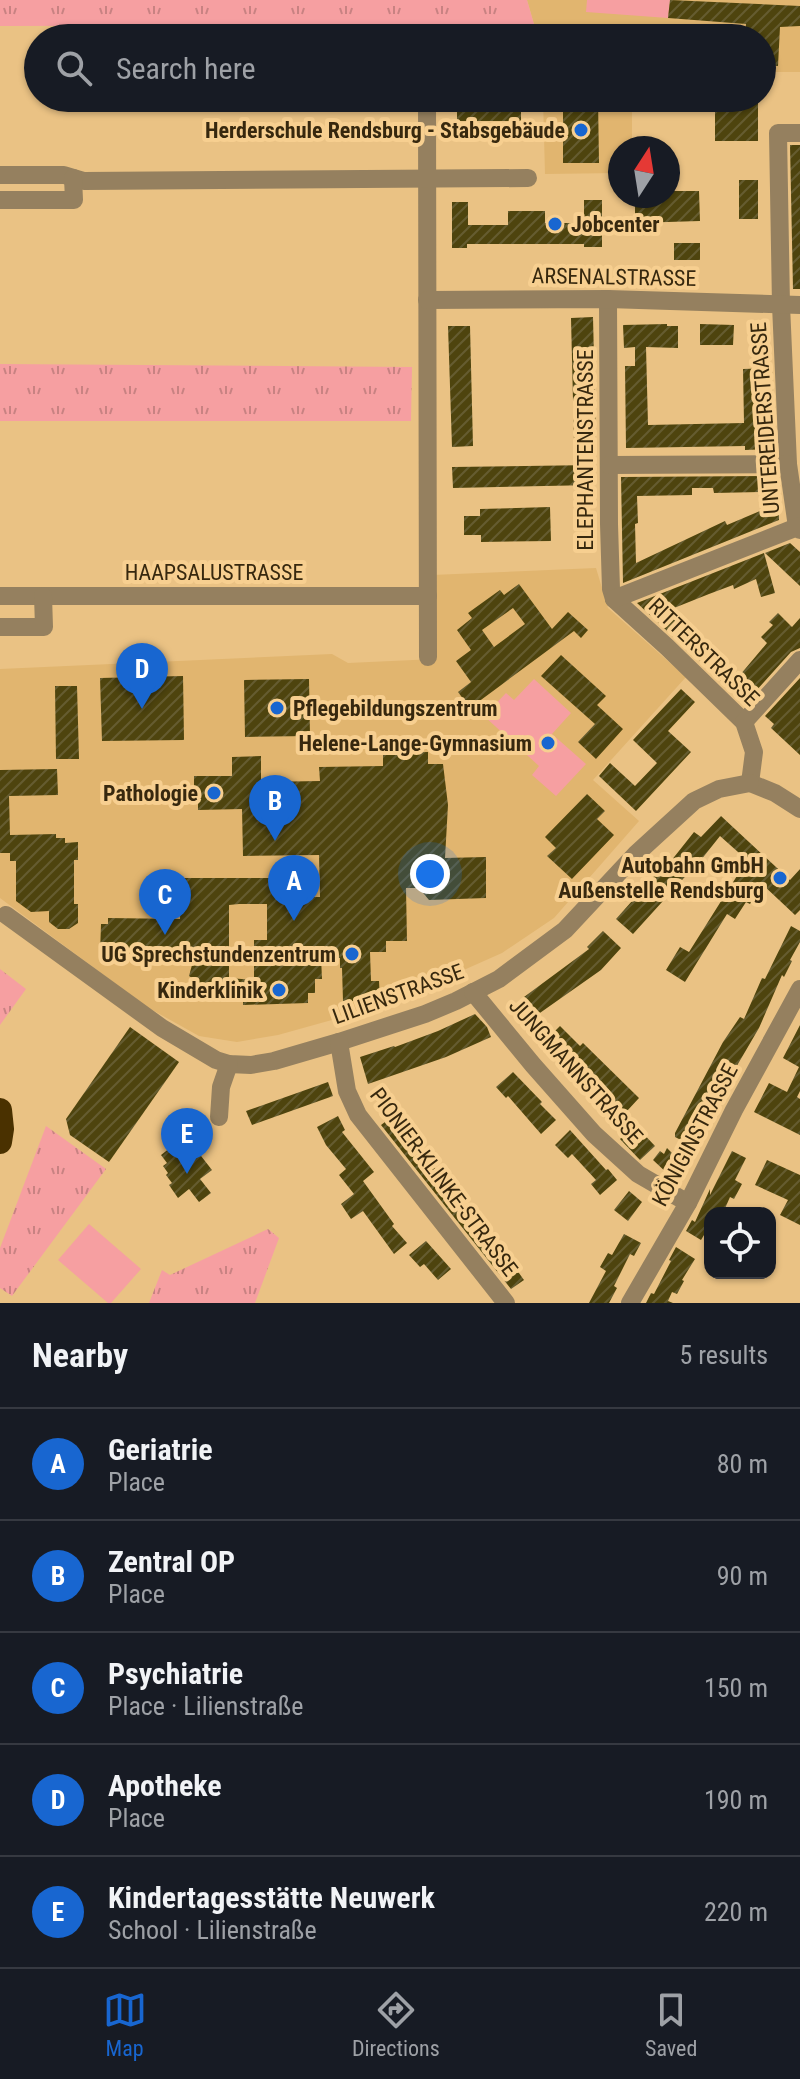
<!DOCTYPE html>
<meta charset="utf-8">
<style>
:root{--surface:#171b24;--page:#20242c;--text:#f1f3f6;--muted:#9ea1a6;--line:#363941;--accent:#1866d0}
body{margin:0;font-family:"Roboto Condensed",sans-serif;background:var(--page);color:var(--text)}
.controls{position:absolute;right:24px;bottom:24px;display:grid;overflow:hidden;border-radius:16px;box-shadow:0 2px 6px #0004}
.controls button{width:72px;height:72px;display:grid;place-items:center;padding:0;border:0;border-bottom:2px solid var(--line);background:var(--surface);color:var(--text);font:40px sans-serif}
.compass{position:absolute;left:608px;top:136px;width:72px;height:72px;border-radius:50%;background:var(--surface);box-shadow:0 2px 6px #0004;rotate:12deg}
.you{position:absolute;left:430px;top:874px;width:28px;height:28px;margin:-20px;border:6px solid #fff;border-radius:50%;background:#1a73e8;box-shadow:0 0 0 12px #1a73e833}
.badge{display:grid;place-items:center;width:52px;height:52px;border-radius:50%;background:var(--accent);color:#fff;font-size:26px;font-weight:700}
.pin{position:absolute;translate:-50% -66px;filter:drop-shadow(0 2px 4px #0008)}
.pin::after{content:'';position:absolute;top:42px;width:28px;height:24px;background:inherit;clip-path:polygon(0 0,100% 0,50% 100%)}
.list{margin:0;padding:0;list-style:none}
h2{display:flex;justify-content:space-between;align-items:center;height:104px;margin:0;padding:0 32px;font-size:34px}
h2 small{font-size:26px;font-weight:400;color:var(--muted)}
.list li{display:grid;grid-template-columns:52px 1fr auto;gap:24px;align-items:center;box-sizing:border-box;height:112px;padding:0 32px;border-top:2px solid var(--line)}
.list b{display:block;font-size:30px;white-space:nowrap}
.list p{margin:0;font-size:26px;white-space:nowrap;color:var(--muted)}
.list em{font-size:26px;font-style:normal;color:var(--muted)}
.icon{flex:none;width:44px;height:44px;fill:none;stroke:currentColor;stroke-width:2;stroke-linecap:round;stroke-linejoin:round}
.map{position:relative;flex:none;width:800px;height:1303px;overflow:hidden}
.search{position:absolute;background:var(--surface);box-shadow:0 2px 6px #0004;left:24px;right:24px;top:24px;height:88px;display:flex;align-items:center;gap:20px;box-sizing:border-box;padding:0 28px;border-radius:44px;color:var(--muted);font-size:30px}
.sheet{height:664px;background:var(--surface)}
nav{display:flex;justify-content:space-around;align-items:center;box-sizing:border-box;height:112px;border-top:2px solid var(--line);background:var(--surface);font-size:22px;color:var(--muted)}
nav a{display:grid;justify-items:center;gap:4px}
nav .on{color:var(--accent)}
.map>svg:first-child{display:block}
.built{fill:#e1b56f}
.grass{fill:url(#grass-tufts)}
.pitch{fill:#f69fa1}
.building{fill:url(#building-hatch);fill-rule:evenodd}
.lines{fill:none;stroke-linecap:round;stroke-linejoin:round}
.minor{stroke:#95805f;stroke-width:18}
.highway{stroke:#4a3100;stroke-width:24}
.poi-dot{fill:#1866d0;stroke:#f7cf90;stroke-width:3}
.labels{text-anchor:middle;dominant-baseline:central;stroke-width:8;stroke-linejoin:round;paint-order:stroke}
.poi-label{font-size:22px;font-weight:bold;fill:#37280e;stroke:#f7cf90;text-anchor:end}
.street-label{font-size:22px;fill:#37280e;stroke:#f7cf90}
</style>
<div class="map">
<svg width="800" height="1303" viewBox="0 0 800 1303">
<defs>
<pattern id="grass-tufts" width="24" height="20" patternUnits="userSpaceOnUse" patternTransform="scale(2)"><rect width="24" height="20" fill="#f69fa1"/><path d="M3 7l-1-3M5 7V3M7 7l1-3M15 17l-1-3M17 17v-4M19 17l1-3" fill="none" stroke="#c88282"/></pattern>
<pattern id="building-hatch" width="6" height="6" patternUnits="userSpaceOnUse" patternTransform="scale(2)"><rect width="6" height="6" fill="#4e440e"/><path d="M-1 1l2-2M0 6l6-6M5 7l2-2" fill="none" stroke="#655c30"/></pattern>
</defs>
<rect width="100%" height="100%" fill="#eac284"/>
<g class="built">
<polygon points="527,0 800,0 800,72 762,72 762,38 538,38"/>
<polygon points="543,98 632,98 632,148 620,148 620,173 545,174"/>
<polygon points="596,568 608,608 686,677 593,780 639,821 554,918 502,953 403,997 339,1018 278,1035 237,1042 199,1036 147,1007 0,898 0,669 332,654 348,663 435,659 432,575"/>
</g>
<g class="grass">
<polygon points="0,0 527,0 538,38 432,38 431,25 0,26"/>
<polygon points="0,364 412,367 411,421 0,421"/>
<polygon points="0,969 26,989 0,1025"/>
<polygon points="46,1126 106,1169 12,1296 0,1288 0,1248"/>
<polygon points="268,1229 279,1238 255,1303 149,1303 162,1270 170,1275"/>
</g>
<g class="pitch">
<polygon points="587,0 670,0 668,18 586,12"/>
<polygon points="534,679 571,713 552,734 586,764 556,796 532,775 539,766 484,716 506,693 514,700"/>
<polygon points="89,1224 141,1269 111,1303 108,1303 58,1260"/>
</g>
<g class="building">
<polygon points="670,0 800,6 800,26 780,27 778,66 762,65 762,38 745,38 746,24 668,18"/>
<rect x="457" y="98" width="64" height="23"/>
<polygon points="563,98 598,98 599,163 563,163"/>
<rect x="715" y="98" width="43" height="43"/>
<polygon points="790,145 800,145 800,289 793,289"/>
<rect x="739" y="180" width="19" height="39"/>
<polygon points="668,191 699,191 700,221 635,223 635,196 668,196"/>
<polygon points="584,200 602,200 602,247 584,247 584,244 467,244 467,248 452,248 452,202 468,202 468,225 508,225 508,211 545,211 545,223 584,223"/>
<rect x="674" y="243" width="26" height="17"/>
<polygon points="593,317 596,442 574,442 571,318"/>
<polygon points="667,324 667,326 678,326 678,348 646,347 648,425 744,423 743,369 772,368 774,449 745,450 745,446 626,448 625,366 635,366 635,347 624,348 623,325"/>
<polygon points="700,324 734,325 733,345 700,345"/>
<polygon points="448,326 470,326 473,446 452,447"/>
<polygon points="594,465 594,485 453,488 452,467"/>
<path d="M 778,476 L 779,520 L 623,583 L 621,477 ZM 692,488 L 713,488 L 714,493 L 760,492 L 760,511 L 727,525 L 725,521 L 636,563 L 635,524 L 638,523 L 637,496 L 692,495 Z"/>
<polygon points="550,507 551,541 481,542 481,535 464,535 464,516 480,516 480,509"/>
<polygon points="790,543 800,552 800,586 765,553"/>
<polygon points="764,553 775,593 761,597 756,579 734,589 733,585 709,594 669,610 740,675 767,643 761,637 773,625 769,622 778,613 792,627 800,618 800,648 791,652 745,703 637,603"/>
<path d="M 519,584 L 552,629 L 568,612 L 588,630 L 581,638 L 574,631 L 470,708 L 458,692 L 471,682 L 456,661 L 471,650 L 457,630 L 472,618 L 468,613 L 500,590 L 504,595 ZM 513,608 L 525,624 L 494,647 L 482,630 Z"/>
<polygon points="561,655 606,696 597,705 623,729 596,759 578,742 595,724 541,676"/>
<polygon points="183,676 184,740 102,741 100,678"/>
<polygon points="800,678 800,755 771,728 774,724 765,716"/>
<polygon points="309,679 310,736 245,737 244,680"/>
<polygon points="55,686 77,686 79,759 56,759"/>
<polygon points="681,689 695,702 668,731 691,752 636,811 599,776 610,763 635,786 657,763 633,740"/>
<path d="M 428,752 L 428,764 L 443,764 L 448,805 L 445,858 L 486,857 L 486,898 L 429,900 L 419,888 L 406,888 L 407,941 L 386,941 L 386,952 L 370,952 L 371,981 L 379,981 L 380,1001 L 343,1001 L 342,968 L 340,968 L 340,958 L 321,957 L 322,979 L 315,979 L 315,993 L 308,993 L 308,1003 L 243,1005 L 243,991 L 224,991 L 224,998 L 192,996 L 192,978 L 189,976 L 195,954 L 142,952 L 139,957 L 117,950 L 117,954 L 100,954 L 101,924 L 108,924 L 108,918 L 180,919 L 182,878 L 295,878 L 295,897 L 320,897 L 319,855 L 243,856 L 242,809 L 198,810 L 198,796 L 194,795 L 194,776 L 232,776 L 232,757 L 261,756 L 261,782 L 320,781 L 319,767 L 383,766 L 383,753 ZM 239,904 L 267,904 L 267,940 L 254,940 L 254,980 L 229,978 L 229,905 Z"/>
<polygon points="57,769 58,795 9,796 10,835 56,834 56,838 65,838 65,843 78,842 78,860 74,860 74,904 78,904 78,923 69,929 58,929 49,922 49,911 31,912 16,901 16,861 10,861 10,853 0,853 0,770"/>
<polygon points="587,794 605,811 597,819 614,835 572,879 547,856 556,848 545,837"/>
<polygon points="721,816 790,880 800,869 800,910 795,915 762,884 750,904 746,902 735,919 727,914 685,982 666,970 680,947 689,952 747,860 720,836 693,870 692,869 633,934 616,919 665,864 667,866 694,832 701,837"/>
<polygon points="791,926 800,931 800,942 790,960 792,961 784,977 782,975 759,1028 735,1069 733,1068 691,1145 675,1137 675,1133 723,1042 740,1017 744,1019 762,978 765,979"/>
<polygon points="603,931 621,948 601,970 537,1015 524,997 589,949 587,947"/>
<polygon points="475,1014 487,1027 491,1037 446,1057 368,1084 360,1057 394,1046 395,1047 438,1031"/>
<polygon points="800,1025 800,1091 797,1097 800,1099 800,1135 754,1112 769,1083 787,1092 799,1067 783,1058"/>
<polygon points="560,1026 580,1046 583,1043 639,1098 627,1111 612,1103 611,1105 585,1079 582,1082 544,1042"/>
<polygon points="130,1027 179,1062 109,1162 70,1135 66,1119"/>
<polygon points="513,1072 542,1102 540,1104 556,1120 541,1134 508,1096 506,1098 496,1087"/>
<polygon points="328,1082 333,1096 252,1125 246,1111"/>
<polygon points="338,1116 345,1130 342,1132 374,1172 363,1181 394,1224 392,1226 407,1243 394,1254 363,1211 351,1219 341,1204 354,1194 339,1175 346,1169 326,1145 317,1127"/>
<polygon points="393,1116 475,1217 477,1215 524,1280 511,1289 381,1125"/>
<polygon points="635,1125 655,1146 640,1160 620,1139"/>
<polygon points="570,1130 606,1170 608,1169 617,1180 600,1195 591,1184 596,1180 572,1154 568,1158 555,1145"/>
<polygon points="179,1141 187,1152 194,1147 212,1170 200,1179 211,1193 199,1202 189,1189 178,1198 169,1185 172,1183 166,1175 168,1173 163,1166 167,1163 161,1155"/>
<polygon points="667,1148 680,1161 668,1174 653,1160 660,1151 664,1154"/>
<polygon points="732,1151 746,1158 735,1180 742,1184 734,1199 730,1197 723,1213 710,1213 710,1225 701,1240 686,1231 692,1220 695,1222 710,1189 710,1195"/>
<polygon points="767,1160 800,1175 800,1225 780,1215 788,1200 755,1185"/>
<polygon points="629,1191 642,1202 628,1221 614,1210"/>
<polygon points="624,1234 641,1243 634,1256 630,1254 614,1286 617,1288 609,1303 589,1303 606,1271 600,1267 608,1253 612,1255"/>
<polygon points="426,1241 451,1269 438,1280 424,1264 420,1267 409,1255"/>
<polygon points="676,1247 695,1259 682,1280 684,1281 677,1294 672,1292 668,1301 673,1303 646,1303 651,1293 654,1294 671,1261 669,1260"/>
</g>
<g class="lines">
<g class="minor">
<polyline points="427,98 428,657"/>
<polyline points="800,133 778,133 781,305 788,464 797,527 800,530"/>
<polyline points="0,175 64,175 84,181 528,178"/>
<polyline points="0,200 74,200 73,178"/>
<polyline points="608,299 609,524 611,589 614,599"/>
<polyline points="427,300 608,299 800,305"/>
<polyline points="609,465 788,464"/>
<polyline points="0,596 428,596"/>
<polyline points="614,599 667,647 744,722 754,752 750,783"/>
<polyline points="614,599 800,526"/>
<polyline points="0,627 44,627 43,596"/>
<polyline points="744,722 800,660"/>
<polyline points="750,783 775,793 800,809"/>
<polyline points="6,915 162,1028 216,1060 229,1064 251,1065 274,1061 339,1042 425,1014 456,1001 499,979 565,930 636,854 694,801 719,789 750,783"/>
<polyline points="473,992 533,1065 594,1134 638,1174 688,1203"/>
<polyline points="339,1042 347,1091 358,1115 506,1303"/>
<polyline points="219,1117 221,1087 229,1064"/>
<polyline points="630,1303 688,1203 734,1110 800,989"/>
</g>
<polyline class="highway" points="0,1110 2,1129 0,1142"/>
</g>
<g class="poi-dot">
<circle cx="581" cy="130" r="8"/>
<circle cx="555" cy="224" r="8"/>
<circle cx="277" cy="708" r="8"/>
<circle cx="548" cy="743" r="8"/>
<circle cx="214" cy="793" r="8"/>
<circle cx="780" cy="878" r="8"/>
<circle cx="352" cy="954" r="8"/>
<circle cx="279" cy="990" r="8"/>
</g>
<g class="labels">
<g class="poi-label">
<text x="565" y="130">Herderschule Rendsburg - Stabsgebäude</text>
<text x="571" y="224" text-anchor="start">Jobcenter</text>
<text x="293" y="708" text-anchor="start">Pflegebildungszentrum</text>
<text x="532" y="743">Helene-Lange-Gymnasium</text>
<text x="198" y="793">Pathologie</text>
<text x="764" y="865">Autobahn GmbH<tspan x="764" dy="25">Außenstelle Rendsburg</tspan></text>
<text x="336" y="954">UG Sprechstundenzentrum</text>
<text x="263" y="990">Kinderklinik</text>
</g>
<g class="street-label">
<text transform="translate(614 277) rotate(1)">ARSENALSTRASSE</text>
<text transform="translate(765 418) rotate(-94)">UNTEREIDERSTRASSE</text>
<text transform="translate(585 450) rotate(-90)">ELEPHANTENSTRASSE</text>
<text x="214" y="572">HAAPSALUSTRASSE</text>
<text transform="translate(704 652) rotate(44)">RITTERSTRASSE</text>
<text transform="translate(398 994) rotate(-20)">LILIENSTRASSE</text>
<text transform="translate(576 1071) rotate(48)">JUNGMANNSTRASSE</text>
<text transform="translate(695 1135) rotate(-62)">KÖNIGINSTRASSE</text>
<text transform="translate(444 1182) rotate(53)">PIONIER-KLINKE-STRASSE</text>
</g>
</g>
</svg>
<div class="controls">
<button><svg class="icon" aria-label="locate" viewBox="0 0 24 24"><circle cx="12" cy="12" r="6"/><path d="M12 2v4M12 18v4M2 12h4M18 12h4"/></svg></button>
</div>
<svg class="compass" viewBox="-18 -18 36 36"><path d="M0-13l5 13h-10z" fill="#e53935"/><path d="M0 13l5-13h-10z" fill="#9ea1a6"/></svg>
<div class="you"></div>
<div class="pin badge" style="left:294px;top:921px">A</div>
<div class="pin badge" style="left:275px;top:841px">B</div>
<div class="pin badge" style="left:165px;top:935px">C</div>
<div class="pin badge" style="left:142px;top:709px">D</div>
<div class="pin badge" style="left:187px;top:1174px">E</div>
<div class="search"><svg class="icon" aria-label="search" viewBox="0 0 24 24"><circle cx="10" cy="10" r="6"/><path d="M15 15l6 6"/></svg>Search here</div>
</div>
<section class="sheet">
<h2>Nearby<small>5 results</small></h2>
<ul class="list">
<li><span class="badge">A</span><div><b>Geriatrie</b><p>Place</p></div><em>80 m</em></li>
<li><span class="badge">B</span><div><b>Zentral OP</b><p>Place</p></div><em>90 m</em></li>
<li><span class="badge">C</span><div><b>Psychiatrie</b><p>Place · Lilienstraße</p></div><em>150 m</em></li>
<li><span class="badge">D</span><div><b>Apotheke</b><p>Place</p></div><em>190 m</em></li>
<li><span class="badge">E</span><div><b>Kindertagesstätte Neuwerk</b><p>School · Lilienstraße</p></div><em>220 m</em></li>
</ul>
</section>
<nav>
<a class="on"><svg class="icon" aria-label="map" viewBox="0 0 24 24"><path d="M3 6l6-2 6 2 6-2v14l-6 2-6-2-6 2zM9 4v14M15 6v14"/></svg>Map</a>
<a><svg class="icon" aria-label="directions" viewBox="0 0 24 24"><path d="M12 3l9 9-9 9-9-9zM9 14v-3h6M13 9l2 2-2 2"/></svg>Directions</a>
<a><svg class="icon" aria-label="saved" viewBox="0 0 24 24"><path d="M7 4h10v16l-5-4-5 4z"/></svg>Saved</a>
</nav>
